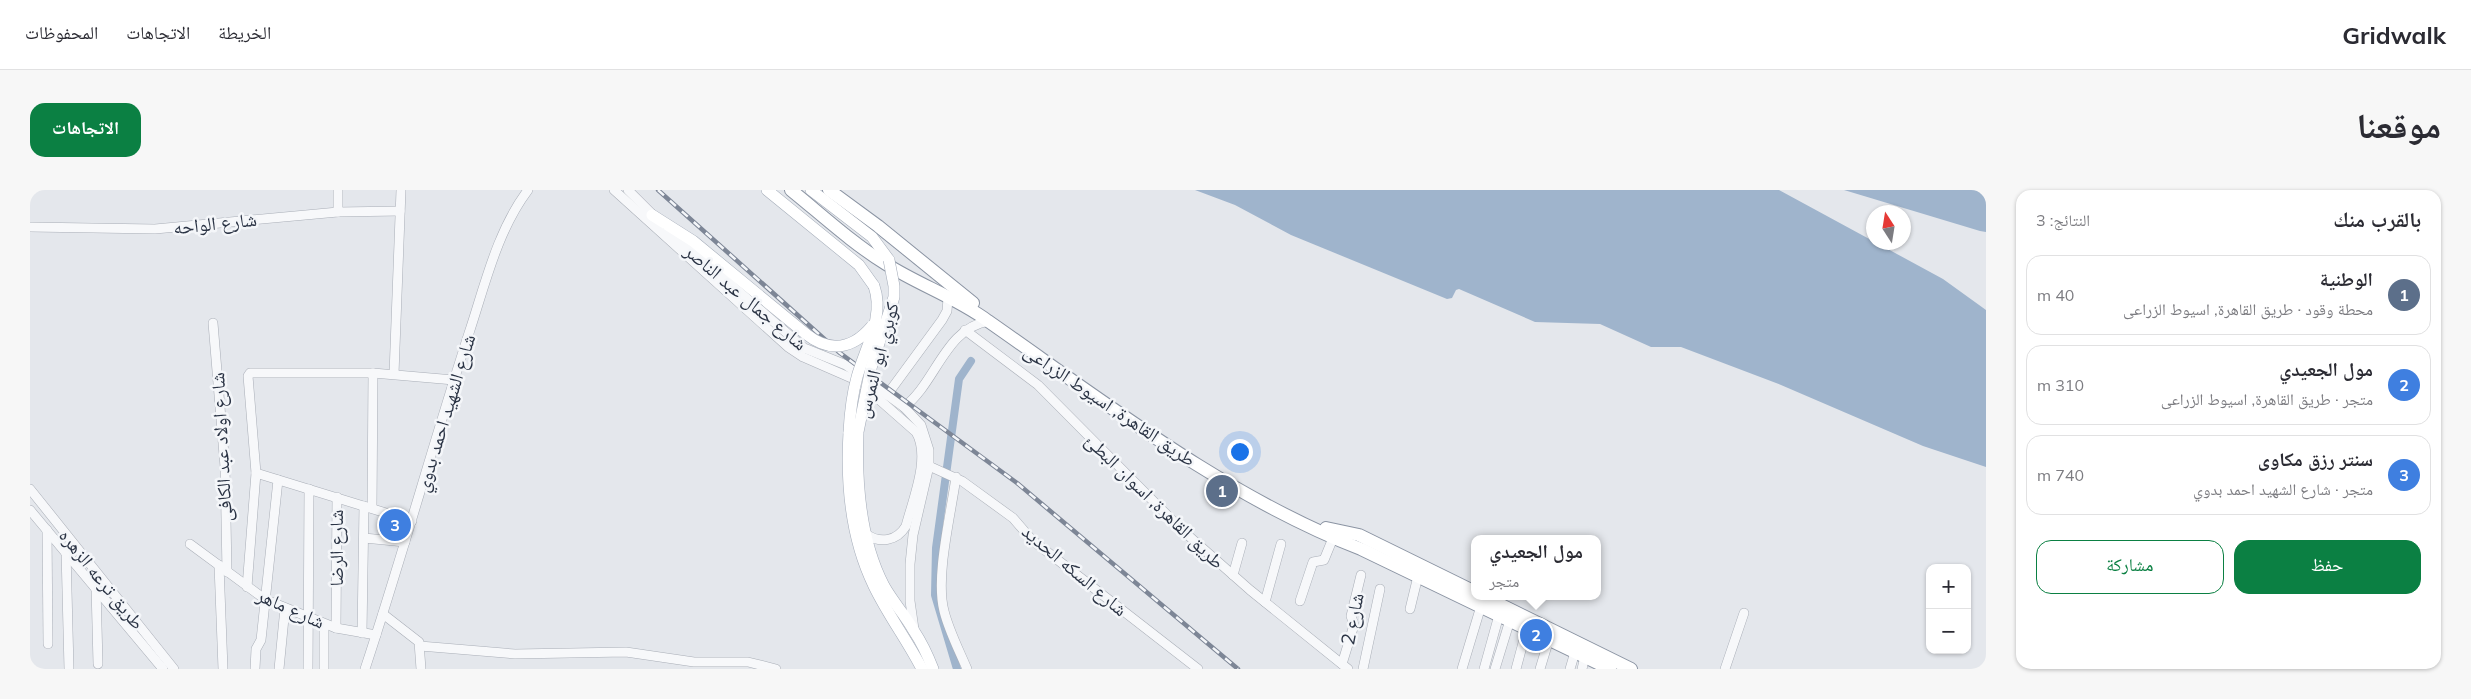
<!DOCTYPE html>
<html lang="ar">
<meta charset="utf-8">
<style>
:root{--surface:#fff;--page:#f7f7f7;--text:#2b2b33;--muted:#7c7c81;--line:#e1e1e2;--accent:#0b8043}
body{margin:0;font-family:Mulish,"Noto Naskh Arabic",sans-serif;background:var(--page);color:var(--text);direction:rtl}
.controls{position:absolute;right:15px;bottom:15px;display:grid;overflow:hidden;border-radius:10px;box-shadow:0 1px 4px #0004}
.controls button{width:45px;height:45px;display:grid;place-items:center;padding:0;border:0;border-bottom:1px solid var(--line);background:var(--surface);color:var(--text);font:25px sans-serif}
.compass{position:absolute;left:1836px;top:15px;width:45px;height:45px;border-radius:50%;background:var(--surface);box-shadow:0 1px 4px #0004;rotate:348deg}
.you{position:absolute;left:1209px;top:261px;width:18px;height:18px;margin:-12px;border:4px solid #fff;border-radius:50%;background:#1a73e8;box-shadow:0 0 0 8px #1a73e833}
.badge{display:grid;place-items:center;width:32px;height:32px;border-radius:50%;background:var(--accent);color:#fff;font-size:16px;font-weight:700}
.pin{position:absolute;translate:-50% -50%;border:2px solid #fff;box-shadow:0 1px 5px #0006}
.popup{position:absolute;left:1441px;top:345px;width:130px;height:65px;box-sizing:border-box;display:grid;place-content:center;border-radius:10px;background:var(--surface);filter:drop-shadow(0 1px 4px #0005);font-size:16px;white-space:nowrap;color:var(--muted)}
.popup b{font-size:19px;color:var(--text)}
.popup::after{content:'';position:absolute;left:50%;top:100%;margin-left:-10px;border:10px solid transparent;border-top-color:var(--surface)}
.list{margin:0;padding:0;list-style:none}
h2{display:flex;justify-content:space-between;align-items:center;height:65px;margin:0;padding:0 20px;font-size:21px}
h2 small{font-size:16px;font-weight:400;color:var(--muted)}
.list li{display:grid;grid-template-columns:32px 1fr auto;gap:15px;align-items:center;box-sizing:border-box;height:80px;margin:0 10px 10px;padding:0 10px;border:1px solid var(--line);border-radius:15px}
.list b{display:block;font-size:19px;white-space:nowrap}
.list p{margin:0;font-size:16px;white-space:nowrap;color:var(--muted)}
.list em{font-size:16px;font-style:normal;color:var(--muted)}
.actions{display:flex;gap:10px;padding:15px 20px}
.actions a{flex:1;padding:11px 0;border:1px solid var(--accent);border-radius:15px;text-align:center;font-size:18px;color:var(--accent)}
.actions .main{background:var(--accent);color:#fff}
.map{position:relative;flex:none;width:1956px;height:479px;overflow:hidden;direction:ltr;border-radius:15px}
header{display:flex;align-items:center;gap:30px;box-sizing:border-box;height:70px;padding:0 25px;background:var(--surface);border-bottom:1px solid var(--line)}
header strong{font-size:24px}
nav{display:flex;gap:28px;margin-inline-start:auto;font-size:18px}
.intro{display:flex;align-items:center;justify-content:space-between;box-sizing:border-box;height:120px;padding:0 30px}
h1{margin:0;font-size:35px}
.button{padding:12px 22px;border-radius:15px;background:var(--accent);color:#fff;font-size:18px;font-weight:700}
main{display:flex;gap:30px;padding:0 30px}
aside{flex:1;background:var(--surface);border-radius:15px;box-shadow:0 1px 4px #0004}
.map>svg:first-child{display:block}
.water{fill:#9fb4cc}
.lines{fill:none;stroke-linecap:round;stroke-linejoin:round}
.canal{stroke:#9fb4cc;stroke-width:8}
.minor-casing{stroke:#a9aeb7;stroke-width:10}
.major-casing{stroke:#a3abb8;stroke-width:12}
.highway-casing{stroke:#8b94a3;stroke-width:14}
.minor{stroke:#f7f8fa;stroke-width:9}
.major{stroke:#fff;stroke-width:11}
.highway{stroke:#fff;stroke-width:12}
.rail-casing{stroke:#7d8696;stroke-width:4.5}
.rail{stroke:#f4f6f9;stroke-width:2.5;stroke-dasharray:8;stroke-linecap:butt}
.major-bridge-casing{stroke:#a3abb8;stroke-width:12;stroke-linecap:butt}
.major-bridge{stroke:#fff;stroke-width:11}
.labels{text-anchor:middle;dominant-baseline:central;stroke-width:5;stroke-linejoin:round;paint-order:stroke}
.street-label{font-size:19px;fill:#2b3445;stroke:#f4f6f9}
</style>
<header>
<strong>Gridwalk</strong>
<nav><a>الخريطة</a><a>الاتجاهات</a><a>المحفوظات</a></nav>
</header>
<div class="intro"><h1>موقعنا</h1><a class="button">الاتجاهات</a></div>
<main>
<aside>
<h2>بالقرب منك<small>النتائج: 3</small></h2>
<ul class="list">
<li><span class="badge" style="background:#5c6f8a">1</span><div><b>الوطنية</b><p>محطة وقود · طريق القاهرة, اسيوط الزراعى</p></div><em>40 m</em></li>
<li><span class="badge" style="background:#3f7fe0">2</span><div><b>مول الجعيدي</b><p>متجر · طريق القاهرة, اسيوط الزراعى</p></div><em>310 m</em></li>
<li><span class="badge" style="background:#3f7fe0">3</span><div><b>سنتر رزق مكاوى</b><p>متجر · شارع الشهيد احمد بدوي</p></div><em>740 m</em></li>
</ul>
<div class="actions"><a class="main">حفظ</a><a>مشاركة</a></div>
</aside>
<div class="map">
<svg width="1956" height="479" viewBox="0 0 1956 479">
<rect width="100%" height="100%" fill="#e4e7ec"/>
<g class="water">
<polygon points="1165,0 1749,0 1913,89 1956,120 1956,277 1893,256 1751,195 1651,157 1621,157 1570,134 1505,132 1429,99 1426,100 1422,108 1417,109 1261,45 1205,15"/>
<polygon points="1814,0 1956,0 1956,42 1950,41"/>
</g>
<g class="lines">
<polyline class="canal" points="927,479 905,405 906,358 929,189 941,171"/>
<g class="minor-casing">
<g id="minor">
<polyline points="308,0 308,22"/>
<path d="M 584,0 L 758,157 L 773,167 L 828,191 L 886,242 C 901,267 883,309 876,336 C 867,351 850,354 836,344"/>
<polyline points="598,0 627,29"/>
<polyline points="0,37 125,39 308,22 370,21"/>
<polyline points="638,40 774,158 816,175 874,217 891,235 899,260 899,276 883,345 880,374 880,411 884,439"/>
<polyline points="183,133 195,277 197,382"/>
<polyline points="935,140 1008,195 1152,340 1220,400 1318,479"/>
<polyline points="364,184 371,0"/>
<polyline points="857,205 912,130 917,121 918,108"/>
<path d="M 874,217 C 906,193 915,138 959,131"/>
<polyline points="899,276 932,291 983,328 1002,350 1168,479"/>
<polyline points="226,283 382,331"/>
<path d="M 926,287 C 921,324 905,387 914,421 C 919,441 929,460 937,479"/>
<polyline points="0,299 144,479"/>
<polyline points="342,318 343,183"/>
<polyline points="0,320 133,479"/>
<polyline points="17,340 18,454"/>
<polyline points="334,348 375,352"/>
<polyline points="160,354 236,410 306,438 346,445"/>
<polyline points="36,361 39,479"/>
<polyline points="189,375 193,479"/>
<polyline points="1203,385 1212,353"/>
<polyline points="66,397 68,474"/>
<polyline points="217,397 226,283 218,186 220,183 343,183 424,190"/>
<polyline points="1270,411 1283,372 1294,370 1303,348"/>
<polyline points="1235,412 1251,354"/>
<polyline points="1380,419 1388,386"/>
<polyline points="353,424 389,452 391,479"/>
<polyline points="306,438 307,307"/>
<polyline points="332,443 334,316"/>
<polyline points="390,456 485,464 596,462 664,472 718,472 746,479"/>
<polyline points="1312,474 1324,435 1321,426 1331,385"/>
<polyline points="225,479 226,459 231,450 248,290"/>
<polyline points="249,479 255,418"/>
<polyline points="278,479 279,299"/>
<polyline points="294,479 294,434"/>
<path d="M 335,479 C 372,367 403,254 439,143 C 455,95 467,41 498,0"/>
<polyline points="1333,479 1350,399"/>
<polyline points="1432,479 1451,416"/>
<polyline points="1454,479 1469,425"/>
<polyline points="1465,479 1480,430"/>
<polyline points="1486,479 1497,438"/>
<polyline points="1510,479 1519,449"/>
<polyline points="1540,479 1545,462"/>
<polyline points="1552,479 1555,466"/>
<polyline points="1695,479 1714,423"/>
</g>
</g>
<g class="major-casing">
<g id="major">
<polyline points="737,0 829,75 844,96"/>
<polyline points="781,0 842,47 859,70"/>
<polyline points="622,25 663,51 776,144"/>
<path d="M 819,242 C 816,292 821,349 844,396 C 858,425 877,450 892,479"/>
<path d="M 828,242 C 826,292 830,350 854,396 C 863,412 875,425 884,441 C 892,453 898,466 903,479"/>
</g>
</g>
<g class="highway-casing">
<g id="highway">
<path d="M 761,0 C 792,25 822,53 856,74 C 889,95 927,108 958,131 C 1077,214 1195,306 1331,359 L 1580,479"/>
<polyline points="799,0 848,36 943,113"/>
<polyline points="1296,338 1329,345 1445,402"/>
<polyline points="1453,406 1601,479"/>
</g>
</g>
<use href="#minor" class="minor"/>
<use href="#major" class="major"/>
<use href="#highway" class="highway"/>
<g class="rail-casing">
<polyline id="rail" points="628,0 810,163 987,293 1208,479"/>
</g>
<use href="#rail" class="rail"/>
<g class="major-bridge-casing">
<g id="major-bridge">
<path d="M 776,144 C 800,163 823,159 842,136"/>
<path d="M 819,242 C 820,223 822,205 827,187 C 835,158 855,127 844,96"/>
<polyline points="828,242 841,178 864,107 864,96 859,70"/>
</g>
</g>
<use href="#major-bridge" class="major-bridge"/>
</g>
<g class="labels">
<g class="street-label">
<text transform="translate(185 33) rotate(-6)">شارع الواحه</text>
<text transform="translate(716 107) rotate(40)">شارع جمال عبد الناصر</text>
<text transform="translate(847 170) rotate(-75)">كوبري ابو النمرس</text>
<text transform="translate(1080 215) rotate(34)">طريق القاهرة, اسيوط الزراعى</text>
<text transform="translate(415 223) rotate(-73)">شارع الشهيد احمد بدوي</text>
<text transform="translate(191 257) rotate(-93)">شارع اولاد عبد الكافى</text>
<text transform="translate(1125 311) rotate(44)">طريق القاهرة, اسوان البطئ</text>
<text transform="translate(306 358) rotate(-90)">شارع الرضا</text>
<text transform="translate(1045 380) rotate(40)">شارع السكه الحديد</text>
<text transform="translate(72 389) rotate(51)">طريق ترعه الزهره</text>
<text transform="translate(261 418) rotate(24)">شارع ماهر</text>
<text transform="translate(1322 429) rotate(-79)">شارع 2</text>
</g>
</g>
</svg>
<div class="controls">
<button>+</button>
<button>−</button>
</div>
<svg class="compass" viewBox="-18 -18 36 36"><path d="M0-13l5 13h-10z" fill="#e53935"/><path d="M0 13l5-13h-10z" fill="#7c7c81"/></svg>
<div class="you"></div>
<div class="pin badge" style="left:1192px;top:301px;background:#5c6f8a">1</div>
<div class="pin badge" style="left:1506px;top:445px;background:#3f7fe0">2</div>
<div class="popup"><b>مول الجعيدي</b>متجر</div>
<div class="pin badge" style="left:365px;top:335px;background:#3f7fe0">3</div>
</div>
</main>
